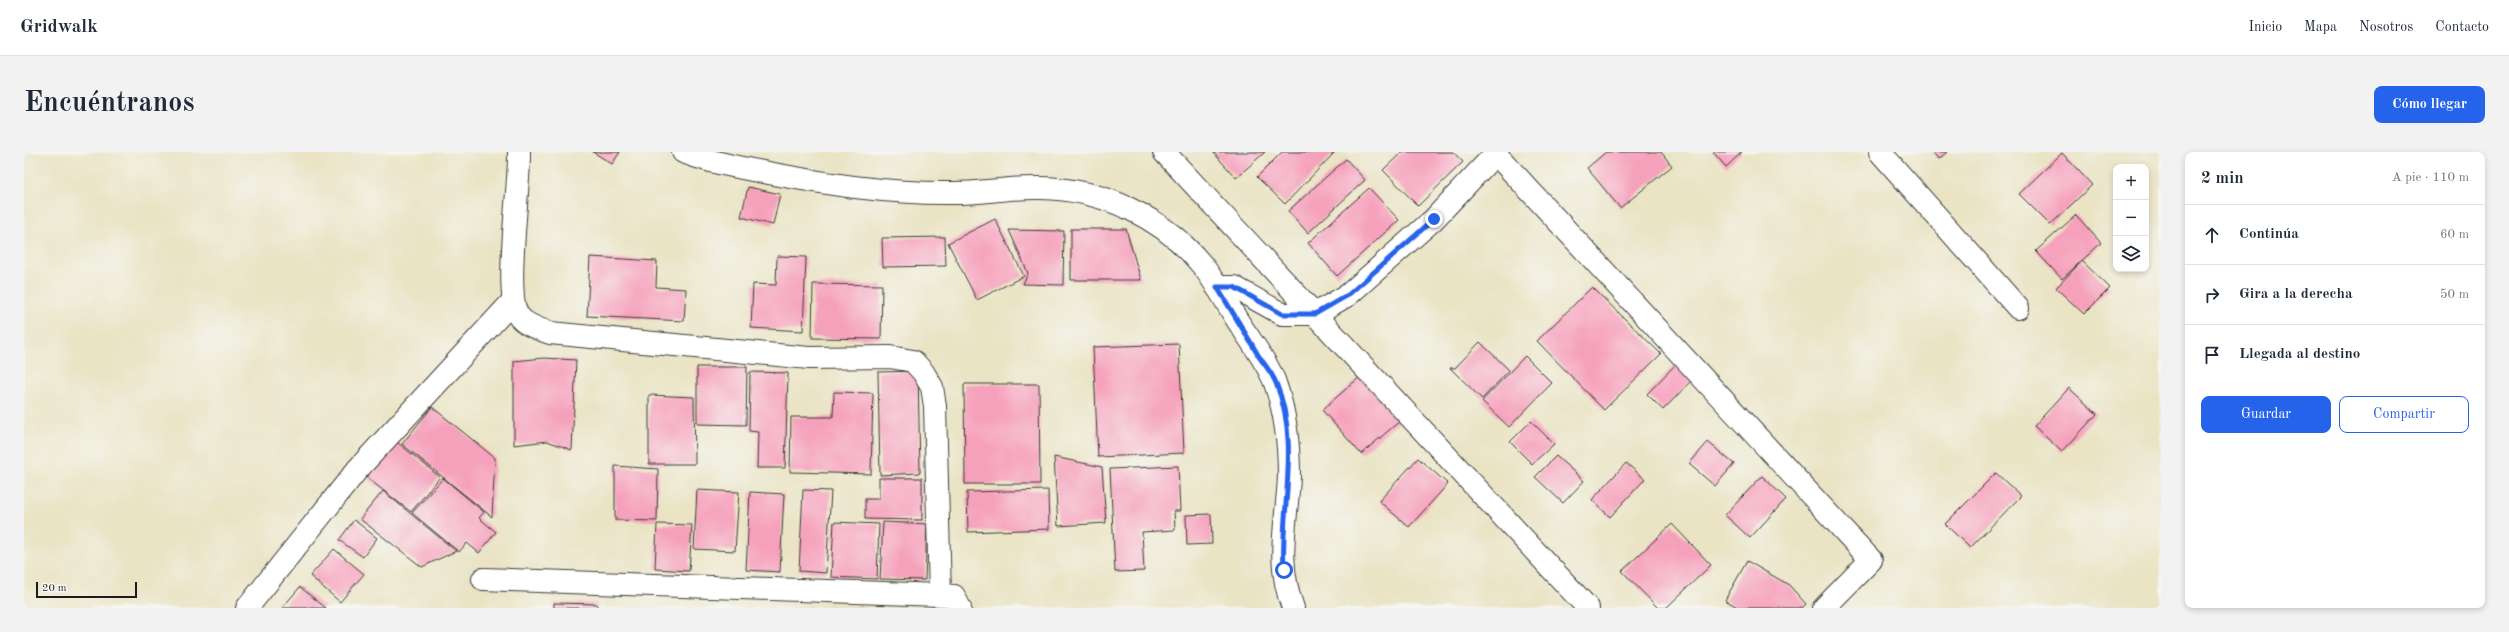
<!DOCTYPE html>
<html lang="es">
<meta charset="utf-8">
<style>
:root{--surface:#fff;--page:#f2f2f3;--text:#1f2937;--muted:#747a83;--line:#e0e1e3;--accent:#2563eb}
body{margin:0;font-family:"Old Standard TT",serif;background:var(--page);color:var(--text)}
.controls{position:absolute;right:12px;top:12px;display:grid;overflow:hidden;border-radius:8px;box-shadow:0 2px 6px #0003}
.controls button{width:36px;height:36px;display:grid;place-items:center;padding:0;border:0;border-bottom:1px solid var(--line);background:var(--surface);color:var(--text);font:20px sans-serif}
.scale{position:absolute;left:12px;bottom:10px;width:101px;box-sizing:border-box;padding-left:4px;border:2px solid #1c1c1c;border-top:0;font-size:11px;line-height:14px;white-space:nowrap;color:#1c1c1c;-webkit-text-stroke:3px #f6f6f2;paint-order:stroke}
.stop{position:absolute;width:12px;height:12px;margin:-9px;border:3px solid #2563eb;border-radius:50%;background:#fff}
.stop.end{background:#2563eb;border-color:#fff;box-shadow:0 1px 4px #0008}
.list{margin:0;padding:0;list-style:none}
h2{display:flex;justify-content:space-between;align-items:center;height:52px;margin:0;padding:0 16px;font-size:17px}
h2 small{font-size:13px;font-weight:400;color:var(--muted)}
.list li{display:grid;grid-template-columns:26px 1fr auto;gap:12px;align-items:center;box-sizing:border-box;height:60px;padding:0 16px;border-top:1px solid var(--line)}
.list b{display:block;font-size:15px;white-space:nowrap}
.list em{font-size:13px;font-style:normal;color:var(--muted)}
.actions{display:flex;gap:8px;padding:12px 16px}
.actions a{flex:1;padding:9px 0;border:1px solid var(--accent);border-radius:8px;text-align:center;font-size:14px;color:var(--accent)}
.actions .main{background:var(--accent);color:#fff}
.icon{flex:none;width:22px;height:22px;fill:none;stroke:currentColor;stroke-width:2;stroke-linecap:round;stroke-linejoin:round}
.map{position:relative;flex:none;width:2137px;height:456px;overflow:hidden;border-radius:8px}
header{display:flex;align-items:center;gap:24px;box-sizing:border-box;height:56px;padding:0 20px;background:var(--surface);border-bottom:1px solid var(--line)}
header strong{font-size:19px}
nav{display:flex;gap:22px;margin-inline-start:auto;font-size:14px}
.intro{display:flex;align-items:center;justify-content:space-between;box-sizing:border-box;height:96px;padding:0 24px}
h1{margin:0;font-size:28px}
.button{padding:10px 18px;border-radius:8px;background:var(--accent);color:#fff;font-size:14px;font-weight:700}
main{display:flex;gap:24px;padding:0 24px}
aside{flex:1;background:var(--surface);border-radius:8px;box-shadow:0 2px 6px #0003}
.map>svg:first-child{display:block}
.building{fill:#f6a1bc}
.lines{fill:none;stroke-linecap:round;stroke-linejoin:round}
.street-casing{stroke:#3b3a35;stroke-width:24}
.street{stroke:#fff;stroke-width:22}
.route{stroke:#2563eb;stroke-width:5}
</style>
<header>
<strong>Gridwalk</strong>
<nav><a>Inicio</a><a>Mapa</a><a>Nosotros</a><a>Contacto</a></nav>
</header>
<div class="intro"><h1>Encuéntranos</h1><a class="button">Cómo llegar</a></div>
<main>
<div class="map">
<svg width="2137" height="456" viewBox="0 0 2137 456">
<rect width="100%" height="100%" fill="#f6f6f2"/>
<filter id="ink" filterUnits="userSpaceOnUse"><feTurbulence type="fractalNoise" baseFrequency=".025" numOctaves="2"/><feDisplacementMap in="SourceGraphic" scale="8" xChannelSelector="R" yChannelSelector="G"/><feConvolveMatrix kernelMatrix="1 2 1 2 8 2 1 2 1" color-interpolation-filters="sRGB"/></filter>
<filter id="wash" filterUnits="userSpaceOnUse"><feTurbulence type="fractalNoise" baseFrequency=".012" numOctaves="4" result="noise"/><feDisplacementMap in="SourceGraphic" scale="16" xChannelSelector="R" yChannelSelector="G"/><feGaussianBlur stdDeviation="0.9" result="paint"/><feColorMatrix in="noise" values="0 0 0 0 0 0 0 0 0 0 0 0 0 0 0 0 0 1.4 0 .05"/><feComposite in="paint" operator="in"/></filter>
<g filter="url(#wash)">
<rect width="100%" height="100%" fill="#eae4c5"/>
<g id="blocks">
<g class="building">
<polygon points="569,0 596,0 588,12"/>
<polygon points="1189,0 1241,0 1212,26"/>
<polygon points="1258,0 1311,0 1261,52 1233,25"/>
<polygon points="1378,0 1429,0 1439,10 1394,54 1359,18"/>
<polygon points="1582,0 1637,0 1648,14 1596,56 1563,16"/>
<polygon points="1689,0 1718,0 1702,15"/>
<polygon points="1908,0 1923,0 1915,7"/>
<polygon points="2038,1 2068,33 2026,73 1995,42"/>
<polygon points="1322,7 1341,28 1284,81 1264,59"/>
<polygon points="724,35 756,42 749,73 717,65"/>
<polygon points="1345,36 1375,68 1313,124 1284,91"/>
<polygon points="2052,63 2077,91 2038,127 2012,99"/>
<polygon points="971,67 1000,124 953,148 924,91"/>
<polygon points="1047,77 1102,77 1117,128 1047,128"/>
<polygon points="985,78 1040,79 1039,133 999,132 1004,121"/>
<polygon points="921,85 922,114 859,115 858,86"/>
<polygon points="753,104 782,105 779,179 727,176 729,132 752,133"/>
<polygon points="566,105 633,109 632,135 662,137 660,169 563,164"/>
<polygon points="2058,109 2086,136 2060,162 2032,136"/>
<polygon points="789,132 858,133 857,187 788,186"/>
<polygon points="1568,135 1637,202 1580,258 1513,189"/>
<polygon points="1456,190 1485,218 1458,247 1426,216 1431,216"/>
<polygon points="1155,192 1160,301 1074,305 1069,195"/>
<polygon points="1501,204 1528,231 1485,275 1458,249"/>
<polygon points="520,206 552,208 548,298 523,289 490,293 490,209"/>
<polygon points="1653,211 1670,226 1639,258 1623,242"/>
<polygon points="673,215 723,215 722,273 673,272"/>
<polygon points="894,219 896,321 856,323 854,220"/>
<polygon points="726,220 764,221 761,316 733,316 734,280 725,279"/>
<polygon points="1338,223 1377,268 1337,302 1298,258"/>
<polygon points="940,232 1015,232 1016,332 941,332"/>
<polygon points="2045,236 2073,262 2038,300 2010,274"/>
<polygon points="810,240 849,241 847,322 766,320 767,265 809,265"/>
<polygon points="625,243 670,245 671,312 625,312"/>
<polygon points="408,255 471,306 468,365 378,292"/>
<polygon points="1507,269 1530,292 1508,312 1486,290"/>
<polygon points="373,290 416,325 387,360 342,325"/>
<polygon points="1684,290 1710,312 1691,334 1665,312"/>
<polygon points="1532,304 1560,329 1539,351 1511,325"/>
<polygon points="1030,305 1078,315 1082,371 1034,374"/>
<polygon points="1394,306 1424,332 1385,375 1355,349"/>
<polygon points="1602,311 1621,327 1586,365 1568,348"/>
<polygon points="591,314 634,317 633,369 591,368"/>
<polygon points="1154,314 1156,359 1150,359 1151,378 1118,380 1120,419 1091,420 1086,317"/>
<polygon points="1972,321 1997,344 1946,396 1921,372"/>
<polygon points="1738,324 1762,347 1726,386 1701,363"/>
<polygon points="419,326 460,360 455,366 472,380 455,401 443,391 435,400 388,361"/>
<polygon points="855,326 898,326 898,368 841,367 841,347 855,347"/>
<polygon points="673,338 715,340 711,399 670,397"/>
<polygon points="779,338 807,339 802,421 775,419"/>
<polygon points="1024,338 1025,377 944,380 943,340"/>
<polygon points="359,339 432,399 398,415 336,367"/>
<polygon points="726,340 760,342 756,420 722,418"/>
<polygon points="1187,362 1188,392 1163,393 1162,363"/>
<polygon points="330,368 353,386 339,405 315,388"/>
<polygon points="810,370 855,372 853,427 807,425"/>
<polygon points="859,370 903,372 901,428 856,427"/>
<polygon points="633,372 668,373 665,419 631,417"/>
<polygon points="1648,372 1687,413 1642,456 1634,456 1598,419"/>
<polygon points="310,397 340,422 316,450 286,424"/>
<polygon points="1723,409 1765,433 1782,452 1778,456 1715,456 1701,448"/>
<polygon points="276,435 302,456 258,456"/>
<polygon points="530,451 573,452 573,456 530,456"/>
</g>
</g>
</g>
<g filter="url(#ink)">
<use href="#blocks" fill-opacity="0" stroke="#3b3a35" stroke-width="1"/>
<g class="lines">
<g class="street-casing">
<g id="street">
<path d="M 495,0 C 496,33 480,142 494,163 C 500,173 515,177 526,181 L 785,206 L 866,205 L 889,209 L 899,220 L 908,235 L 911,254 L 916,443 L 930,444 L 936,456"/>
<path d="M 659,0 C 685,10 711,15 739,20 C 802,32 865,42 930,41 C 959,41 988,35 1017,36 C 1078,37 1139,65 1178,113 C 1190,128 1200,146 1210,163 C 1222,183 1246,213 1252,234 C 1262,263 1265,294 1265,324 C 1263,372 1251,408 1269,456"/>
<polyline points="1140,0 1564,456"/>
<polyline points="1470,0 1847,408 1800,456"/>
<polyline points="1856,0 1994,156"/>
<polyline points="1193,135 1210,135 1258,162 1291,162 1324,143 1410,67 1473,0"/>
<polyline points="459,427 916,443"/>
<polyline points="223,456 333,318 488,150"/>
</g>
</g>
<use href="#street" class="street"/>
</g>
</g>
<g class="lines" filter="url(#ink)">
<path class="route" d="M 1260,418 C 1256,357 1277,291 1252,231 C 1248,221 1240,212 1234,203 C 1221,180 1207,158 1193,135 L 1210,135 L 1258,162 L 1291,162 L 1324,143 L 1410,67"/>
</g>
</svg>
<div class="controls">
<button>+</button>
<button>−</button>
<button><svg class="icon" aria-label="layers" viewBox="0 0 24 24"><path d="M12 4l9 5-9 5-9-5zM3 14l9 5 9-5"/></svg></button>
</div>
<div class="scale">20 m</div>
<div class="stop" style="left:1260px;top:418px"></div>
<div class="stop end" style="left:1410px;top:67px"></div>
</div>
<aside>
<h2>2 min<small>A pie · 110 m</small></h2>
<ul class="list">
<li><svg class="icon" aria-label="ahead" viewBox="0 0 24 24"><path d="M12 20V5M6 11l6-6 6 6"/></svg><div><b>Continúa</b></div><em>60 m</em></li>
<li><svg class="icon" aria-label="right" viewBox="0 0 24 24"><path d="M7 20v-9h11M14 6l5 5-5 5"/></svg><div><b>Gira a la derecha</b></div><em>50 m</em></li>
<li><svg class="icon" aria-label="arrive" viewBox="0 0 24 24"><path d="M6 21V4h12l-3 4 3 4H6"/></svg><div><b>Llegada al destino</b></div></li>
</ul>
<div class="actions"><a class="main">Guardar</a><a>Compartir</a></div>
</aside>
</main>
